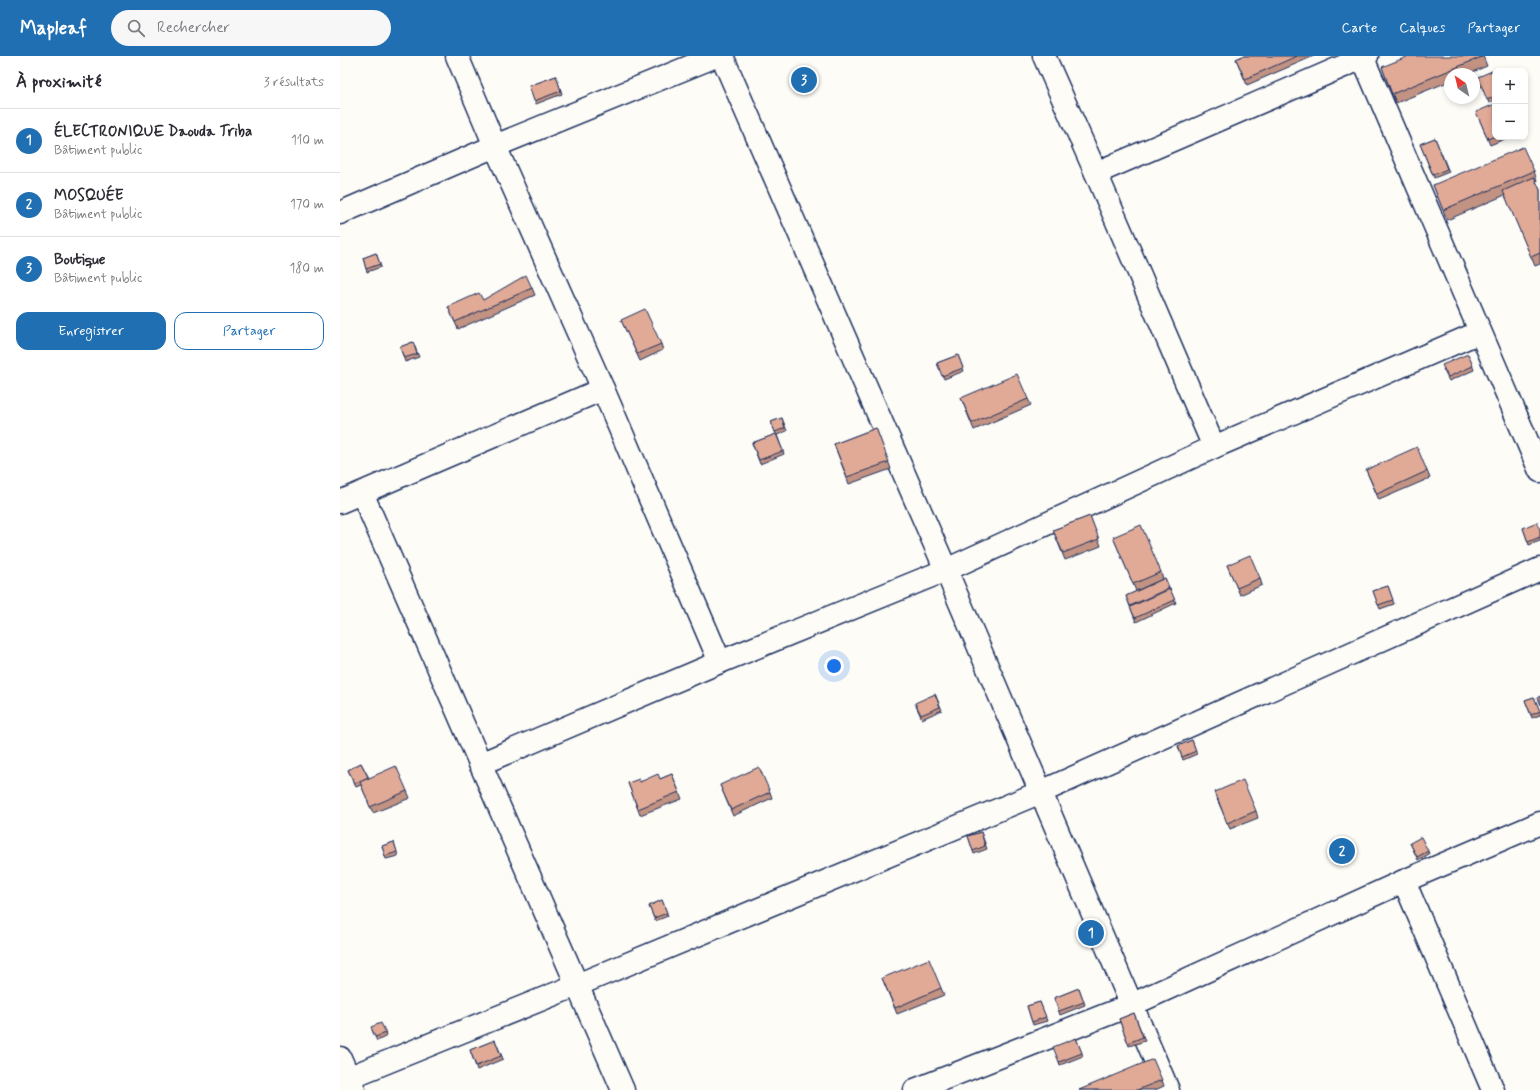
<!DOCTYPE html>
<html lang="fr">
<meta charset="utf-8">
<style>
:root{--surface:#fff;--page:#f7f7f7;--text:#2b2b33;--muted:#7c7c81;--line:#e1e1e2;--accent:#1f6fb2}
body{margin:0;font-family:Mynerve,sans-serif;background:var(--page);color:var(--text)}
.controls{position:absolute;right:12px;top:12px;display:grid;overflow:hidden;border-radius:8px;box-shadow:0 2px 6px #0003}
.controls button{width:36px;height:36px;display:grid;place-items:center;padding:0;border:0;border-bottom:1px solid var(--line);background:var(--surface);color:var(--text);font:20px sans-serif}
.compass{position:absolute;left:1104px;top:12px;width:36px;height:36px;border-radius:50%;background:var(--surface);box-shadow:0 2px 6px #0003;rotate:325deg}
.you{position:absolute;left:494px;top:610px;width:14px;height:14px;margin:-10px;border:3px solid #fff;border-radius:50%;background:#1a73e8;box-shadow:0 0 0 6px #1a73e833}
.badge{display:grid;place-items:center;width:26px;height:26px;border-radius:50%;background:var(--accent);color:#fff;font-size:13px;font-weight:700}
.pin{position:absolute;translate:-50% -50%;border:2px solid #fff;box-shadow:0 1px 4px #0006}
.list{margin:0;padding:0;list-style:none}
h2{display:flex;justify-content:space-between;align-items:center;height:52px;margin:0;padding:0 16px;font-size:17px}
h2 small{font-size:13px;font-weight:400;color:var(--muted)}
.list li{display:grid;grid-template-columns:26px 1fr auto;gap:12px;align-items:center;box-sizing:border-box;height:64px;padding:0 16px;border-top:1px solid var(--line)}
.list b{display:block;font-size:15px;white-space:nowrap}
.list p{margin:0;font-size:13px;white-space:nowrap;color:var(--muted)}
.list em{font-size:13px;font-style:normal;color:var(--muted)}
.actions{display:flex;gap:8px;padding:12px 16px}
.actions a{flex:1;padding:9px 0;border:1px solid var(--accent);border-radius:12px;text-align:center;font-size:14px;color:var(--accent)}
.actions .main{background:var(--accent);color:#fff}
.icon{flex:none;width:22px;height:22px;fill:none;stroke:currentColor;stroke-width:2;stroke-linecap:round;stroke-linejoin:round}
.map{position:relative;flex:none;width:1200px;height:1034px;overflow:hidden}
header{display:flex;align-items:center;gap:24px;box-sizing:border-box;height:56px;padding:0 20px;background:var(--accent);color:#fff}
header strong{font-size:19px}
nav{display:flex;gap:22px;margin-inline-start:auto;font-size:14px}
.search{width:280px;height:36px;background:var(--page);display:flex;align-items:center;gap:10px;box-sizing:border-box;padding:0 14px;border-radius:22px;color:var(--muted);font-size:15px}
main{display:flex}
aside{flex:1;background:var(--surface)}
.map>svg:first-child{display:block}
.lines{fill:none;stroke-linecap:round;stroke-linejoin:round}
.street-casing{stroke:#1b2f5e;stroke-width:25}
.street{stroke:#fdfcf7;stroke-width:22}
.wall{fill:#c29282;stroke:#1b2f5e}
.building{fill:#e1aa97;stroke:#1b2f5e}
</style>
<header>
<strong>Mapleaf</strong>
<div class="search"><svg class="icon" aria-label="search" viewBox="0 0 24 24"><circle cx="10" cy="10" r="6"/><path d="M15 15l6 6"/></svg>Rechercher</div>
<nav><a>Carte</a><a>Calques</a><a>Partager</a></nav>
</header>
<main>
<aside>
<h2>À proximité<small>3 résultats</small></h2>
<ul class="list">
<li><span class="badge">1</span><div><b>ÉLECTRONIQUE Daouda Triba</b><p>Bâtiment public</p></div><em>110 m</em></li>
<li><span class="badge">2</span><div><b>MOSQUÉE</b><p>Bâtiment public</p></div><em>170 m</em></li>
<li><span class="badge">3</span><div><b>Boutique</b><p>Bâtiment public</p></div><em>180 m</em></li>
</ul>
<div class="actions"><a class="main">Enregistrer</a><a>Partager</a></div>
</aside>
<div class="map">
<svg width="1200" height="1034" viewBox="0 0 1200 1034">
<rect width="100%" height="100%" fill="#fdfcf7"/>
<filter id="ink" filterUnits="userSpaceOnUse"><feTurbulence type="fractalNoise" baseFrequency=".025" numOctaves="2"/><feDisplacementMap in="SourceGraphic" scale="8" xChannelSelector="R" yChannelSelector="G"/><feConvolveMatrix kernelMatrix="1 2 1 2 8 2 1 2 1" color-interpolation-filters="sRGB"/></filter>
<g filter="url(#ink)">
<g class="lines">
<g class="street-casing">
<g id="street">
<polyline points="117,0 155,90 263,333 380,606"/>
<polyline points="382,0 606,514 828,1034"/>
<polyline points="704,0 756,117 874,391"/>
<polyline points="1022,0 1200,415"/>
<polyline points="756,117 1027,0"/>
<polyline points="0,157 155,90 376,0"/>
<polyline points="22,437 283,1034"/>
<polyline points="0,446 263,333"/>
<polyline points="140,708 380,606 606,514 874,391 1140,276"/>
<polyline points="1064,825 1153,1034"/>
<polyline points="0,1002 14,1034"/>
<polyline points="0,1025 237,929 701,736 1200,513"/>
<polyline points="575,1034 791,949 1064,825 1200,767"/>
</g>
</g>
<use href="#street" class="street"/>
</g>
<g class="wall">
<polygon points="903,0 974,0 907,29 896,3"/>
<polygon points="1143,0 1147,10 1128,18 1110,18 1110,25 1056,47 1042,11"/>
<polygon points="216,20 222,38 196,48 189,30"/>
<polygon points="1138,21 1155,22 1155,44 1149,47"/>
<polygon points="1155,48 1155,81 1170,81 1150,89 1139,62"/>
<polygon points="1095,82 1109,116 1094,122 1080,88"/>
<polygon points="1194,115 1197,125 1196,125 1200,134 1200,208 1195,210 1165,139 1107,164 1093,129"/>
<polygon points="36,197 41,211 27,216 23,202"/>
<polygon points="192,232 195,239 118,273 108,251 143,244"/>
<polygon points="281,264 321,288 323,294 300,305"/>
<polygon points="73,286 79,301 65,306 60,291"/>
<polygon points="1128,298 1134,314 1109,325 1103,313"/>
<polygon points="618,299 624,315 604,323 597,307"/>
<polygon points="621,342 688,343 691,349 634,374"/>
<polygon points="442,362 447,375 437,379 444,398 420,408 412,387 436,378 431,366"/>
<polygon points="536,372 551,413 509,428 494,388"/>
<polygon points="1026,414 1087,415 1090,422 1039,444"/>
<polygon points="750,460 761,490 725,504 713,474"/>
<polygon points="1183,472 1200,474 1200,485 1189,489"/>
<polygon points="773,481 821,516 823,523 796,535"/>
<polygon points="887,509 920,522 922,529 900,539"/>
<polygon points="825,522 836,547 796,566 786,540"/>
<polygon points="1048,530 1054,548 1040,553 1033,535"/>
<polygon points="595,638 602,654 582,663 576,650"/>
<polygon points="1194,641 1200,656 1200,659 1192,662 1185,644"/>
<polygon points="852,684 857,698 843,704 838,690"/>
<polygon points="21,707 29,722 67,735 70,742 33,757 21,729 16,731 8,714"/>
<polygon points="332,718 342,743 300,759 288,727 320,723"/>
<polygon points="380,729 430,736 432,742 393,760"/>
<polygon points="877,743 916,755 918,762 890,773"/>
<polygon points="641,776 647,793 634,798 628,780"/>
<polygon points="54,786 58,800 46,803 42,790"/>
<polygon points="1070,787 1088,795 1089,798 1078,804"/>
<polygon points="322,844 328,860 315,865 309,850"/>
<polygon points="542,922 601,932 604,939 557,958"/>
<polygon points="739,932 745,949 720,959 714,942"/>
<polygon points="700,946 707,965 693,969 687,950"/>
<polygon points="794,957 805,985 789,990 779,963"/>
<polygon points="32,974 46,977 47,980 37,985"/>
<polygon points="736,982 743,1000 720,1009 719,1006"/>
<polygon points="155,984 163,1003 137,1014 130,994"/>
<polygon points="822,1024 824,1030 815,1034 739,1034"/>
</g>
<g class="building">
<polygon points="903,0 957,0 905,23 896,3"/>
<polygon points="1069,0 1144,0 1052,38 1042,11"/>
<polygon points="1152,15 1155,22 1155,40 1147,44 1138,21"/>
<polygon points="216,20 221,35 194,45 189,30"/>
<polygon points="1155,48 1155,80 1148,83 1136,56"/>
<polygon points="1095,82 1107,113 1093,119 1080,88"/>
<polygon points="1183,91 1194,115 1103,154 1093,129"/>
<polygon points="1194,121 1200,134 1200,197 1191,201 1163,135"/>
<polygon points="36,197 40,208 26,213 23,202"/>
<polygon points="186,219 192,232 115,266 108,251 139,237 143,244"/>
<polygon points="305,253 321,288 297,298 281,264"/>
<polygon points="73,286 77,298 64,302 60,291"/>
<polygon points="1128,298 1133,310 1108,321 1102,309"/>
<polygon points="618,299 623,312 602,320 597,307"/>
<polygon points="677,318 688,343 632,367 621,342"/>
<polygon points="442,362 445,372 435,376 431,366"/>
<polygon points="536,372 549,406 507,421 494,388"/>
<polygon points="436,378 443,395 419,404 412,387"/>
<polygon points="1077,391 1087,415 1037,438 1026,414"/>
<polygon points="750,460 759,483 723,497 713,474"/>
<polygon points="1197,466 1200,474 1200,481 1188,486 1183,472"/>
<polygon points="801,469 821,516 793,528 773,481"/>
<polygon points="910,499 920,522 897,532 887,509"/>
<polygon points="825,522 829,532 790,550 786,540"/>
<polygon points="1048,530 1053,544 1038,549 1033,535"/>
<polygon points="830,533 835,544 795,562 790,551"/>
<polygon points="595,638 600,651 581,659 575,647"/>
<polygon points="1200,640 1200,649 1197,642"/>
<polygon points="1194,641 1200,655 1191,659 1185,644"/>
<polygon points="852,684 856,695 842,701 838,690"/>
<polygon points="21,707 28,721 15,727 8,714"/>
<polygon points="56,710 67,735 30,751 20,726"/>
<polygon points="419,711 430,736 391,754 380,729"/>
<polygon points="318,718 320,723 332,718 339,736 298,753 288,727 299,723 300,726"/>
<polygon points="903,724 916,755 887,767 875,736"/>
<polygon points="641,776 645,790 633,795 628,780"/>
<polygon points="1081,781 1088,795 1077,801 1070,787"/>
<polygon points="54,786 57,796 45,800 42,790"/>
<polygon points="322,844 327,857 314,862 309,850"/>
<polygon points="589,903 601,932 555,952 542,922"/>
<polygon points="739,932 744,946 719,955 714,942"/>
<polygon points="700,946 706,961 692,966 687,950"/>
<polygon points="794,957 803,981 788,987 779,963"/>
<polygon points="41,967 46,977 35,981 31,971"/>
<polygon points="736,982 742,997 719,1006 713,991"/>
<polygon points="155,984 161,1000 136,1010 130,994"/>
<polygon points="813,1003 822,1024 797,1034 739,1034"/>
</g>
</g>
</svg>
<div class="controls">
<button>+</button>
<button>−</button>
</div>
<svg class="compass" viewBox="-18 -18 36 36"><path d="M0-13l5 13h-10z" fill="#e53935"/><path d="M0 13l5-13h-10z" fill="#7c7c81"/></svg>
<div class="you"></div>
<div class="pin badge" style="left:751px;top:877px">1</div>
<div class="pin badge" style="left:1002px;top:795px">2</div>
<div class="pin badge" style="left:464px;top:24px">3</div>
</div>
</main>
